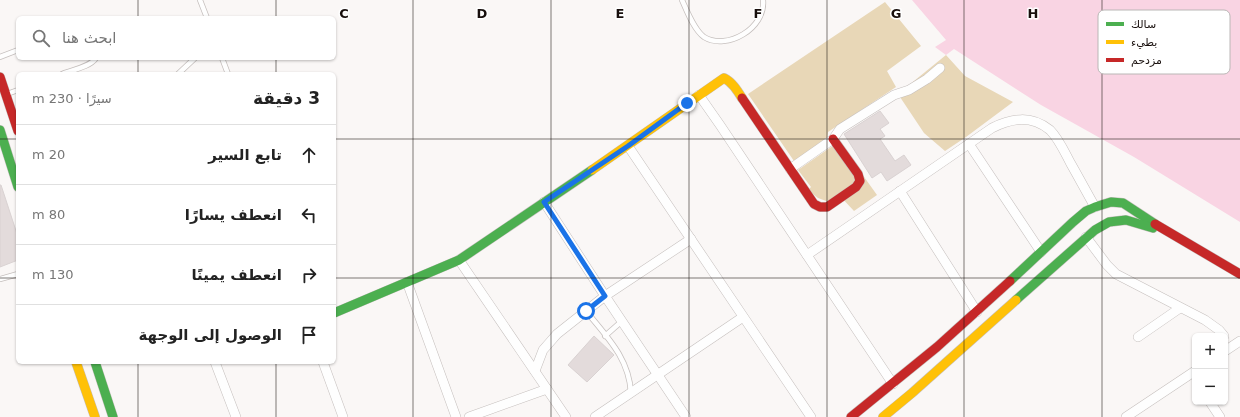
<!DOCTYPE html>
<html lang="ar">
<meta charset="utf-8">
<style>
:root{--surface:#fff;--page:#f2f2f2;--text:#222;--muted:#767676;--line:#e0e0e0}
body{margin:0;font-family:"DejaVu Sans",Vazirmatn,sans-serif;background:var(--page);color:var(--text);direction:rtl}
.controls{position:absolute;right:12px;bottom:12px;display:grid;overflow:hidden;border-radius:6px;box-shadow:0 1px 3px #0004}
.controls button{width:36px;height:36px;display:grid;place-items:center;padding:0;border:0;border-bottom:1px solid var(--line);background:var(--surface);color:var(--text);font:20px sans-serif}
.stop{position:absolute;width:12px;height:12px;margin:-9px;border:3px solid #1a73e8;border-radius:50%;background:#fff}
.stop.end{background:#1a73e8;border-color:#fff;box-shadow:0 1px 4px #0008}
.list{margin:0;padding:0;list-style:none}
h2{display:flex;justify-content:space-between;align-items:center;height:52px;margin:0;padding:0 16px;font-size:17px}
h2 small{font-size:13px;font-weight:400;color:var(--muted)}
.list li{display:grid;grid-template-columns:26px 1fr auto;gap:12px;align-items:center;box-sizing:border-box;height:60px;padding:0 16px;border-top:1px solid var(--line)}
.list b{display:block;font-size:15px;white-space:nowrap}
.list em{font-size:13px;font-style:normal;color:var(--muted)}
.icon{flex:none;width:22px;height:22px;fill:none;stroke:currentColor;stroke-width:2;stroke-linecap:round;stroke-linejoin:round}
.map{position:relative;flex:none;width:1240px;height:417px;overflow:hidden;direction:ltr}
.search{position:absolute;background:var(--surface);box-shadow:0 1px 3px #0004;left:16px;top:16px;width:320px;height:44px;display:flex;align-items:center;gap:10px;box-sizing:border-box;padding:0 14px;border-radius:6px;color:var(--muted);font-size:15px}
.panel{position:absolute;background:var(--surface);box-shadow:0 1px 3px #0004;left:16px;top:72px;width:320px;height:292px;border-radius:6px;direction:rtl}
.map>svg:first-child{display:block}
.forest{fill:#e8d7b7}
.water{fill:#f9d4e3}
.building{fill:#e3dbdb;stroke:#d9d2d2}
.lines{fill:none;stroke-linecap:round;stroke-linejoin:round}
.lane-casing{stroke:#c5bfbd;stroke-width:6}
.street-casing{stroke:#c5bfbd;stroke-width:10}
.fast-casing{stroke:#c5bfbd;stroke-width:10}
.slow-casing{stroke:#c5bfbd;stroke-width:10}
.jam-casing{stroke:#c5bfbd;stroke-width:10}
.lane{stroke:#fefefe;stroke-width:4.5}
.street{stroke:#fefefe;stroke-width:9}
.fast{stroke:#4caf50;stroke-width:9}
.slow{stroke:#ffc107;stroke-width:9}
.jam{stroke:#c62828;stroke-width:9}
.route{stroke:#1a73e8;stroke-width:5}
.grid{fill:none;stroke:#180f0d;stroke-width:1;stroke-opacity:0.55}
.key{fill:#fff;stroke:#bab7b6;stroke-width:1}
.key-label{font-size:11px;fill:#180f0d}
.grid-label{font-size:13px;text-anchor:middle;font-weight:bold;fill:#180f0d;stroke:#fff;stroke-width:3;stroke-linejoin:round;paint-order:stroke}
</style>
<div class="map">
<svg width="1240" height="417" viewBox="0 0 1240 417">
<rect width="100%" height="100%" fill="#faf7f6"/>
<g class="forest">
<polygon points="885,2 921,46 887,71 896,87 828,132 827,139 794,161 748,94"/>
<polygon points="946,55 965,76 1013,102 966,137 945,151 924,133 898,94"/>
<polygon points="834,145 857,167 877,195 854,211 840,196 829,202 818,198 808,190 811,187 798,170"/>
</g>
<polygon class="water" points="912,0 1240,0 1240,222 1134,157 1041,105 954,49 946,55 935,47 946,40"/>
<g class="building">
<polygon points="880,111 889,123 880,129 885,136 880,139 895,161 904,155 911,165 887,181 881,172 872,178 844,134"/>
<polygon points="0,185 1,185 18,237 18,260 0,267"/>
<polygon points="594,336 614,355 587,382 568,365"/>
</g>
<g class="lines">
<g class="lane-casing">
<g id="lane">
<polyline points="200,0 207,18"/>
<path d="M 682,0 C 687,11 694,30 704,37 C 727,51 766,28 763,0"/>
<polyline points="0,57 18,50"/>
<polyline points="222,58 228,74"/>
<path d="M 62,74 C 72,70 90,67 96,58"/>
<polyline points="178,74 195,58"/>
<polyline points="7,94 18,90"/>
<polyline points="0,279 18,274"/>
<path d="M 586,311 C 607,337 629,358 631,393"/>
<polyline points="605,336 622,321"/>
</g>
</g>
<g class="street-casing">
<g id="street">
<polyline points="699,95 720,125 893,384"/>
<polyline points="969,144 1041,252"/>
<polyline points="628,146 811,417"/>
<polyline points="790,169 833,139 840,129 894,95 909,90 927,79 940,68"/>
<polyline points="900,191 977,312"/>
<polyline points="544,202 605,296 686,417"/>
<polyline points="1086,237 1107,265 1116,274 1205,320 1219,330 1224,336"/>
<path d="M 807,255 L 992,128 C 1012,118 1031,115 1050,130 C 1059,139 1065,153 1071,164 C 1079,178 1087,193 1095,207"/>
<polyline points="459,260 566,417"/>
<polyline points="407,282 456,417"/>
<polyline points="1138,337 1180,308"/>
<polyline points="1225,351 1240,341"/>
<polyline points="215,362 236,417"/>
<polyline points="323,362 343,417"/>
<polyline points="535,371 543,350 557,334 605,296 691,239"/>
<polyline points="1210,402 1220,417"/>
<polyline points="469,417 547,389"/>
<polyline points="595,417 743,317"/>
<polyline points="1126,417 1195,371"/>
</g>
</g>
<g class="fast-casing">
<g id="fast">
<polyline points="0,130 18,187"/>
<polyline points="1010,281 1073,222 1086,211 1095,207 1111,202 1123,203 1155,224"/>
<polyline points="1016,300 1095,230 1109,222 1126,220 1153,228"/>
<polyline points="334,313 459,260 592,170"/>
<polyline points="95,362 113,417"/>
</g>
</g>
<g class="slow-casing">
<g id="slow">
<path d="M 592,170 L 724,78 C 732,82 737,90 742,98"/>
<polyline points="76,362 95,417"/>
<polyline points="883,417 912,393 1016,300"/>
</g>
</g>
<g class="jam-casing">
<g id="jam">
<polyline points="0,77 18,131"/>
<polyline points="742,98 814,204 820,207 827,207 856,187 860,181 858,174 833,139"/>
<polyline points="1155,224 1240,274"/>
<polyline points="851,417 937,347 1010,281"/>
</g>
</g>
<use href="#lane" class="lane"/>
<use href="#street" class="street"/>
<use href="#fast" class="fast"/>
<use href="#slow" class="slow"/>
<use href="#jam" class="jam"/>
</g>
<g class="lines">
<polyline class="route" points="586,311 605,296 544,202 628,146 687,103"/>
</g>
<path class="grid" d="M 138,0 L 138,18M 276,0 L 276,18M 413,0 L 413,417M 551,0 L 551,417M 689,0 L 689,417M 827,0 L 827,417M 964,0 L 964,417M 1102,0 L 1102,417M 138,58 L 138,74M 276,58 L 276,74M 0,139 L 18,139M 334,139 L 1240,139M 0,278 L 18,278M 334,278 L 1240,278M 138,362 L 138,417M 276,362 L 276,417"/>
<rect x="1098" y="10" width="132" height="64" rx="6" class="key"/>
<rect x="1106" y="22" width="18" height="4" fill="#4caf50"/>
<rect x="1106" y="40" width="18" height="4" fill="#ffc107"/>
<rect x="1106" y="58" width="18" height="4" fill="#c62828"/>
<g class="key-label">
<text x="1131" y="28">سالك</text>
<text x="1131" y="46">بطيء</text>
<text x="1131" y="64">مزدحم</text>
</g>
<g class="grid-label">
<text x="344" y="18">C</text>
<text x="482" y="18">D</text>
<text x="620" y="18">E</text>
<text x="758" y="18">F</text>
<text x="896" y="18">G</text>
<text x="1033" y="18">H</text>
</g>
</svg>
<div class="controls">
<button>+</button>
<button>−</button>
</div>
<div class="stop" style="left:586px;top:311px"></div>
<div class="stop end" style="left:687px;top:103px"></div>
<div class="search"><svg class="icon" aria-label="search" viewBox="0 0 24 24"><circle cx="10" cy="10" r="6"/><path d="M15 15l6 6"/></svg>ابحث هنا</div>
<section class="panel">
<h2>3 دقيقة<small>سيرًا · 230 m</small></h2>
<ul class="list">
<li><svg class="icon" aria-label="ahead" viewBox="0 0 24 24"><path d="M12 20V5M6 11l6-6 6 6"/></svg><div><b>تابع السير</b></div><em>20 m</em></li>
<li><svg class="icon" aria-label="left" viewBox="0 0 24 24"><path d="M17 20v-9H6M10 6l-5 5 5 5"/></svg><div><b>انعطف يسارًا</b></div><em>80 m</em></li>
<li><svg class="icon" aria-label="right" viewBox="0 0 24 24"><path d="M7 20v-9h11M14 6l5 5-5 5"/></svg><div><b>انعطف يمينًا</b></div><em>130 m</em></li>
<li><svg class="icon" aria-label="arrive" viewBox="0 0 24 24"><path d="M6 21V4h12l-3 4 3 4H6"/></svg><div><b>الوصول إلى الوجهة</b></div></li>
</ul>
</section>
</div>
